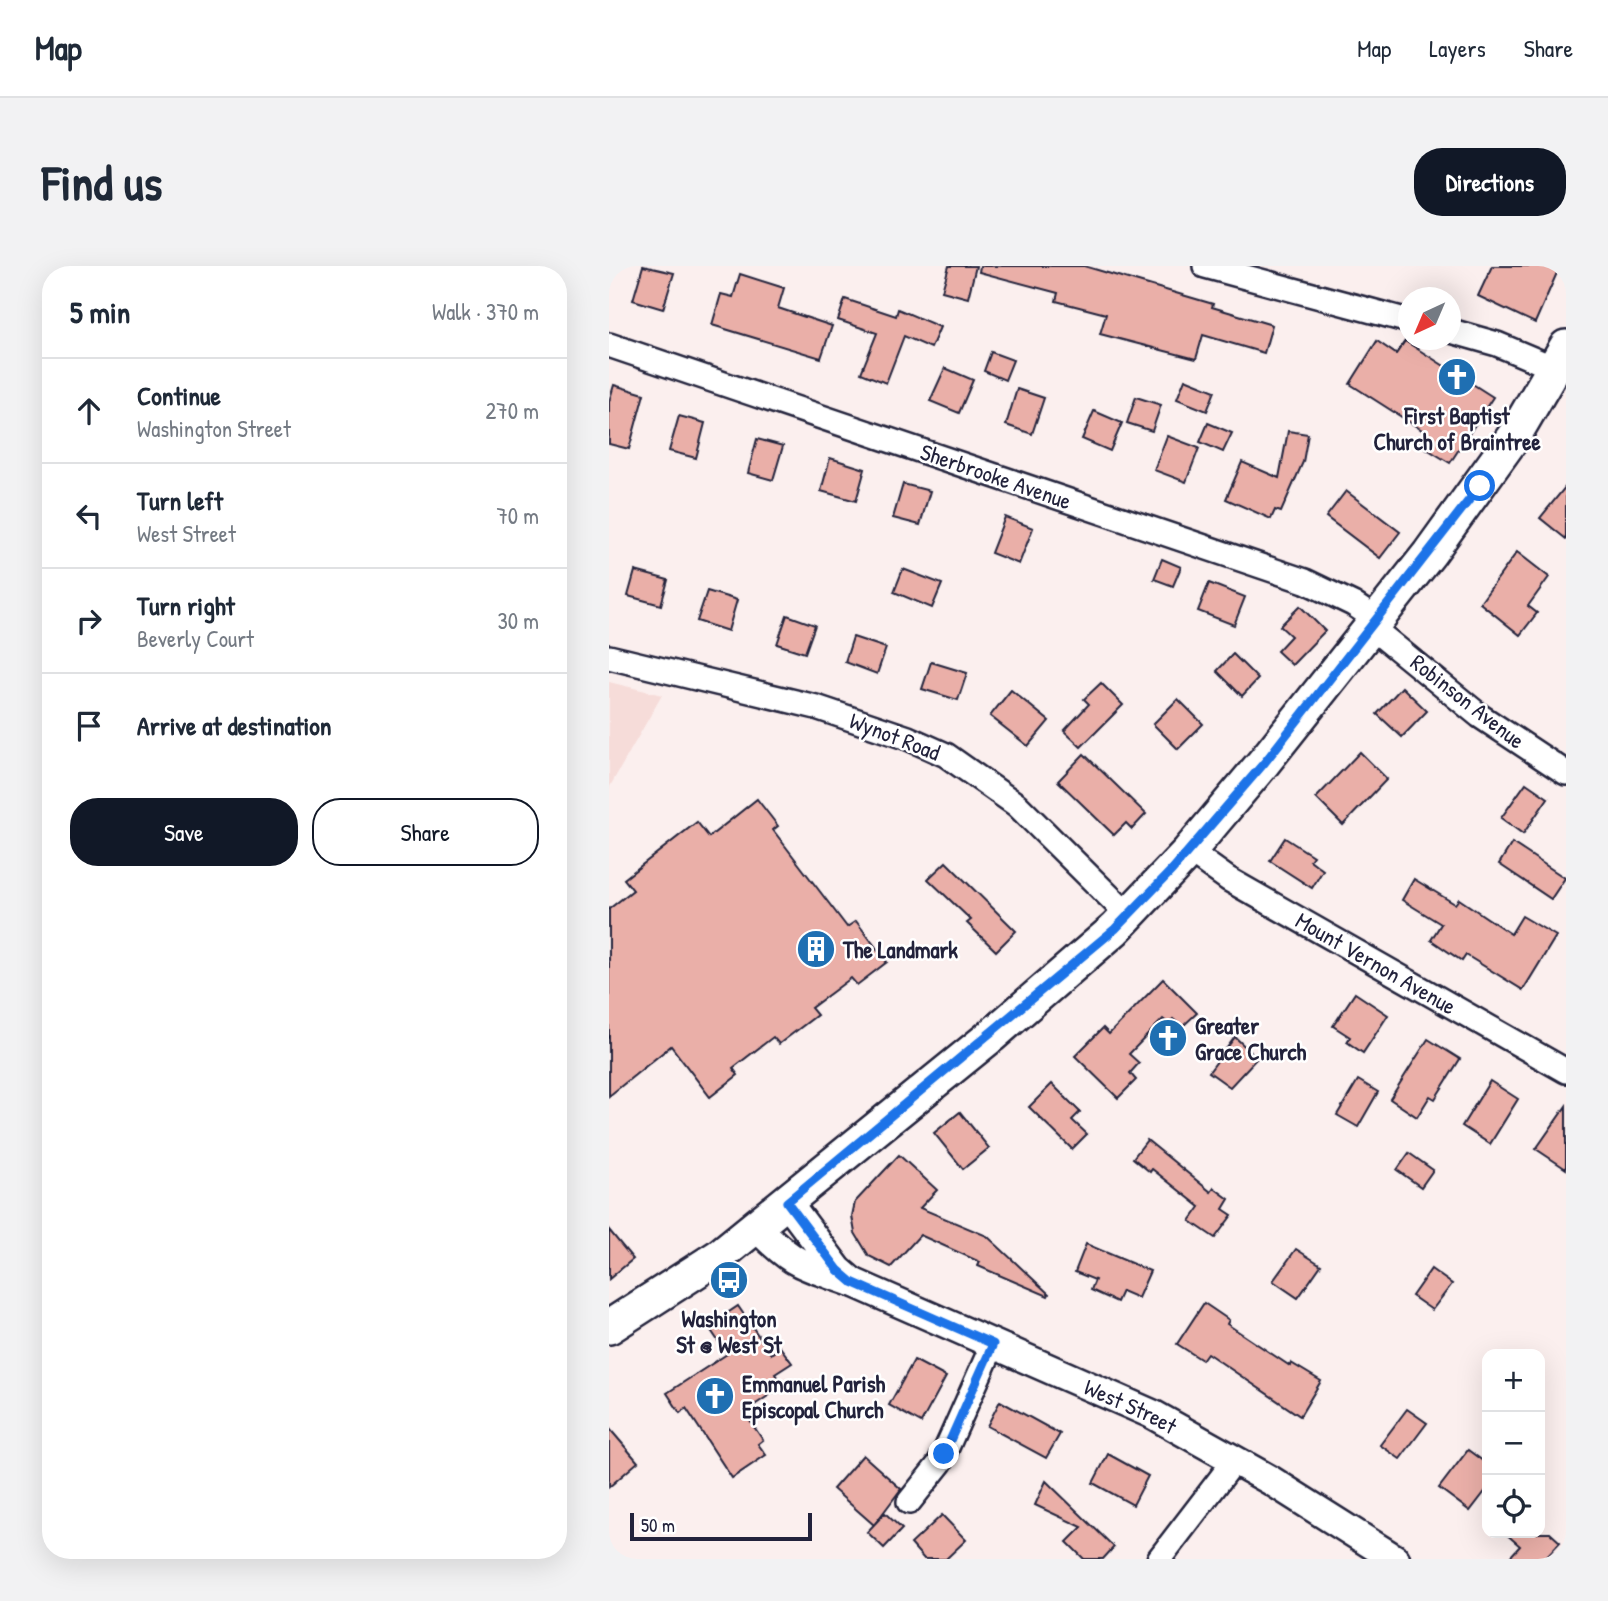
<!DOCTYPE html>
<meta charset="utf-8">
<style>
:root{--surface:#fff;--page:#f2f2f3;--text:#1f2937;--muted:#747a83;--line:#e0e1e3;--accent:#111827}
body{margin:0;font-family:"Patrick Hand",sans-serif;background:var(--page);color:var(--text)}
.controls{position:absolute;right:21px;bottom:21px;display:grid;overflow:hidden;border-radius:14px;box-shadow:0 7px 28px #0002}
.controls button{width:63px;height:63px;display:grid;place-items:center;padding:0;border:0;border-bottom:2px solid var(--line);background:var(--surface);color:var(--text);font:35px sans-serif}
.compass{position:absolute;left:789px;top:21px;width:63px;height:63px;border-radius:50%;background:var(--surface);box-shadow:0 7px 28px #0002;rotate:224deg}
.scale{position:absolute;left:21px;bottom:18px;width:182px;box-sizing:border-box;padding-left:7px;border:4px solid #22223b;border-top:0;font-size:19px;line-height:24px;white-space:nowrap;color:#22223b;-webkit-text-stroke:5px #fff;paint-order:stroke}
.stop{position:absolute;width:21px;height:21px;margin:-16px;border:5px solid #1a73e8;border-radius:50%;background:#fff}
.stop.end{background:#1a73e8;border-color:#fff;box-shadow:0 2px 7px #0008}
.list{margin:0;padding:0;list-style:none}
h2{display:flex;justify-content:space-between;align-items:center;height:91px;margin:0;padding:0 28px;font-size:30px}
h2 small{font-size:23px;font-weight:400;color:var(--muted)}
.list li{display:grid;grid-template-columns:46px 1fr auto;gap:21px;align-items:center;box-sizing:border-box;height:105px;padding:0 28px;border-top:2px solid var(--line)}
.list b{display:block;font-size:26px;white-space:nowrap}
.list p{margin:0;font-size:23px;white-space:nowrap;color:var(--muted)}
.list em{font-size:23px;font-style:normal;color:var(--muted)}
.actions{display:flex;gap:14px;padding:21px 28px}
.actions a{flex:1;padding:16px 0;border:2px solid var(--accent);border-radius:28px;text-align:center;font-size:24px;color:var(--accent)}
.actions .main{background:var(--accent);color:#fff}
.icon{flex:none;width:38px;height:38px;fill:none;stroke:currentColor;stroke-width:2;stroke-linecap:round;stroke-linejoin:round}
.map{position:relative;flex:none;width:957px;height:1293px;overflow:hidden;border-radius:28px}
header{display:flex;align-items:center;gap:42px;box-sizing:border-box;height:98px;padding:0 35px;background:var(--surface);border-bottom:2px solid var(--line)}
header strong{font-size:33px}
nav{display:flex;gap:38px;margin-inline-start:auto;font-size:24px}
.intro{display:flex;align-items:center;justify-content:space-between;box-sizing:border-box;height:168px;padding:0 42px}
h1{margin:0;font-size:49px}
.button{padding:18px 32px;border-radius:28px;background:var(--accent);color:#fff;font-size:24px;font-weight:700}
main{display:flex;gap:42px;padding:0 42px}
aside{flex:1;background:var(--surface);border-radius:28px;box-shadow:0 7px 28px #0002}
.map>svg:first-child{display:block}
.built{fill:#f6dcd9}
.building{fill:#eaafa8;stroke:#22223b;stroke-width:2}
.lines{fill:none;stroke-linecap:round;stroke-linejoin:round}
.minor-casing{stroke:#22223b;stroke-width:28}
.tertiary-casing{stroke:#22223b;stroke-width:33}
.secondary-casing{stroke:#22223b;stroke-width:38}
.minor{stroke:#fff;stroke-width:23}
.tertiary{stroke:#fff;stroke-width:28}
.secondary{stroke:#fff;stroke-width:33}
.route{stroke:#1a73e8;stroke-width:9}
.labels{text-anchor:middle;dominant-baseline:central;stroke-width:5;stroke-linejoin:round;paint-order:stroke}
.poi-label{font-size:23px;font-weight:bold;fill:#22223b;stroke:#fff;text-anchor:start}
.street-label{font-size:23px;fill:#22223b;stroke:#fff}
</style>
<header>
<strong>Map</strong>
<nav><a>Map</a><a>Layers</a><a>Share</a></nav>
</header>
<div class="intro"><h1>Find us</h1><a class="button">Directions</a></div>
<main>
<aside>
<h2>5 min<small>Walk · 370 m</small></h2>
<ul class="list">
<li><svg class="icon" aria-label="ahead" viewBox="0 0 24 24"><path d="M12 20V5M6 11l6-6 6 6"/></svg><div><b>Continue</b><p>Washington Street</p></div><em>270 m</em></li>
<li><svg class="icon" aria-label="left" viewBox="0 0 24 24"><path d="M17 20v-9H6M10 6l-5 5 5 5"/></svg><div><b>Turn left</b><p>West Street</p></div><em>70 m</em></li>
<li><svg class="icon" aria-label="right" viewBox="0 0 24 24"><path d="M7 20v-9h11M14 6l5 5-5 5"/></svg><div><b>Turn right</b><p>Beverly Court</p></div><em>30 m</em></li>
<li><svg class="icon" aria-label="arrive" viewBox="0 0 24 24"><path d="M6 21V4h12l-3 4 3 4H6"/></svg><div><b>Arrive at destination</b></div></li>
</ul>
<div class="actions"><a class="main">Save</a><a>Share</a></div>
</aside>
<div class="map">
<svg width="957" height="1293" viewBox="0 0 957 1293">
<rect width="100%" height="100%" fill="#fbefee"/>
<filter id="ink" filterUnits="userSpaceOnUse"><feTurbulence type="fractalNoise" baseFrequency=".0143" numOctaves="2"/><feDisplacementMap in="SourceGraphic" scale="14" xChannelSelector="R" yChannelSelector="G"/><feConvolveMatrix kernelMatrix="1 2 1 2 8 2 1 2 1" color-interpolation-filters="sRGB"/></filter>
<g filter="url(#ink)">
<polygon class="built" points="0,416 53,429 0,522"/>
<g class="building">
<polygon points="34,0 65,7 54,43 24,34"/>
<polygon points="340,0 367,0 359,32 333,25"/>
<polygon points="371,0 475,0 604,38 603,41 663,59 655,87 594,69 587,93 491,68 497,48 447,35 449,27 370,6"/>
<polygon points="883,0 951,0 926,57 869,30"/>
<polygon points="131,8 175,22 169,42 223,60 212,92 103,59 112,28 124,31"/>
<polygon points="236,33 287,50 289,43 331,61 322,82 295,70 277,117 252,107 268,67 229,54"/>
<polygon points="768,75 787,88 796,75 884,131 841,197 808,177 816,166 741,118"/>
<polygon points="382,86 404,94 396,114 375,105"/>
<polygon points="336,102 364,114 350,147 321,135"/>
<polygon points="576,113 606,125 598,145 568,133"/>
<polygon points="5,119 35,128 20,183 0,178 0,136"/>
<polygon points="408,123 435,132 423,168 397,159"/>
<polygon points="527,131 552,139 543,165 518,157"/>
<polygon points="485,145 513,157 501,185 473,173"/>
<polygon points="70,150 96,157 87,192 60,185"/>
<polygon points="599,157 623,167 614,186 591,176"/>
<polygon points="679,165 699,168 694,196 672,246 666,244 662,253 617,233 633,196 670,212"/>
<polygon points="558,170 590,182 577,216 545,204"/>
<polygon points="148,173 174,180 164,214 139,207"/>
<polygon points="221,192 256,203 247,235 212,225"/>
<polygon points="294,218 321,225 311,259 284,252"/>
<polygon points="957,220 957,273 931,252"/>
<polygon points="737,225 791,266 771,292 717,251"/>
<polygon points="396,251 424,262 410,298 382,287"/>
<polygon points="908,286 940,311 919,340 928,347 911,369 871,337"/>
<polygon points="553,293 572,301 564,320 545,313"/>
<polygon points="294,303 333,318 323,342 285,326"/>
<polygon points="26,305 59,314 52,339 19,330"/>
<polygon points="600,317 636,331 625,359 589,345"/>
<polygon points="98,325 128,334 119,365 88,355"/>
<polygon points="691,340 716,365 683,399 668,385 682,370 671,360"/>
<polygon points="178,349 206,359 196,387 168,378"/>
<polygon points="244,371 277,382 268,408 236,396"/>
<polygon points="624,388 649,413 633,430 608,405"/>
<polygon points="322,396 358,407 349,434 313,423"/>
<polygon points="492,417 514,439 472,481 455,465 480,438 475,433"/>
<polygon points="793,421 818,445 793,471 768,448"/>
<polygon points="402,424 440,455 419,480 381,450"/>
<polygon points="569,433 594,458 569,483 544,458"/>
<polygon points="751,486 778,513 734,559 707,532"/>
<polygon points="475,488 537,548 523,563 517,557 505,569 449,515"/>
<polygon points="917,517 939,532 914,568 892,552"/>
<polygon points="148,533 169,560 164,564 238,661 247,655 278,696 248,719 242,712 202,742 208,749 170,778 164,771 124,802 129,809 101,831 62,780 0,830 0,643 24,624 15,613 88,556 100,571"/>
<polygon points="676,572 704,590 701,594 714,604 703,622 661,595"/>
<polygon points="903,577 956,612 942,633 890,598"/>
<polygon points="337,596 407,665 387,685 358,657 362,654 319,613"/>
<polygon points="805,613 846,638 850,633 902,668 913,650 947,670 914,724 857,689 853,695 822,674 832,658 793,634"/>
<polygon points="554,713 588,747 573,761 564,753 560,758 554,753 520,788 530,797 521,807 527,814 509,832 466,790 494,762 500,768"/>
<polygon points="746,727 779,749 754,787 738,776 741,771 724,760"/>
<polygon points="626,771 648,792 621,821 600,806"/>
<polygon points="819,773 851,793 826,833 821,830 808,851 781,833"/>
<polygon points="749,814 769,826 749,861 728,849"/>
<polygon points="881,815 909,833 881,878 853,860"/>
<polygon points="443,818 471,846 463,854 478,868 463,883 420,841"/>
<polygon points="957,840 957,903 927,883"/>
<polygon points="351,846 380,882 354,903 325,867"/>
<polygon points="538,874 602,926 605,922 620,933 614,943 623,949 606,972 581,955 591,941 543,903 541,906 524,892"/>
<polygon points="800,887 824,904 812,921 788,904"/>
<polygon points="290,889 328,924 311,942 378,970 440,1028 439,1030 369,1000 371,996 311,969 282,1001 260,990 246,967 243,950 246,936"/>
<polygon points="0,964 24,993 0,1013"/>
<polygon points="477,978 541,1005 529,1032 513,1025 508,1036 482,1024 486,1014 466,1006"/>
<polygon points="687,983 712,999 689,1032 664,1015"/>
<polygon points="822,1003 843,1018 823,1044 803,1030"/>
<polygon points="595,1037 620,1054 618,1058 681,1100 682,1097 712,1115 691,1150 598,1087 593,1094 568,1078"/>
<polygon points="129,1040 162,1088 171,1081 183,1097 166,1108 174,1120 135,1146 154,1174 149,1178 157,1189 123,1212 77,1142 71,1147 58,1127 118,1088 99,1060"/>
<polygon points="305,1094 337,1111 312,1157 280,1139"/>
<polygon points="391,1135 451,1168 437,1192 378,1160"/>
<polygon points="798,1143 818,1157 791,1193 771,1179"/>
<polygon points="0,1162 29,1196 0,1221"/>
<polygon points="859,1184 878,1198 878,1223 861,1245 830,1222"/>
<polygon points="499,1188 539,1210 524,1239 484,1217"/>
<polygon points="254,1189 292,1223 265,1259 224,1223"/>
<polygon points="437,1215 505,1281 494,1293 475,1293 458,1276 473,1261 426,1239"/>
<polygon points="276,1247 293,1263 275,1282 258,1266"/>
<polygon points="333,1249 357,1274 337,1293 315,1293 302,1278"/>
<polygon points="896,1267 941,1267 951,1276 935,1293 899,1293 911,1280"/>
</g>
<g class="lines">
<g class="minor-casing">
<g id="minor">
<polyline points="596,0 800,55"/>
<polyline points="842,65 888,78 945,102"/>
<polyline points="0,79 696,315 744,338 768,354"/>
<polyline points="762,361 871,450 957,507"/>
<polyline points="0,391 207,441 299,472 337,489 408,539 519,649"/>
<polyline points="580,585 619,613 957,805"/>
<polyline points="300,1236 331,1197 384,1078"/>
<polyline points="550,1293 626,1194"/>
</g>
</g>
<g class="tertiary-casing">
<g id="tertiary">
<polyline points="178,936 229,1004 243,1016"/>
<path id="s1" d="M 147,960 C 186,1001 193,998 243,1016 L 543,1148 L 661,1214 L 786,1293"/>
</g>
</g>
<g class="secondary-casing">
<polyline id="secondary" points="0,1061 109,991 382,770 506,663 580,585 655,496 820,288 905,170 957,81"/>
</g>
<use href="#minor" class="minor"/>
<use href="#tertiary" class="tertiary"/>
<use href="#secondary" class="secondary"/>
</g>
</g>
<g class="lines" filter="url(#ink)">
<polyline class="route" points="335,1188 384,1078 243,1016 229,1004 178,936 506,663 563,604 656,496 871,220"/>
</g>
<defs>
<g id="church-disc" transform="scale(2.0125)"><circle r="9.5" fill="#1f6fb2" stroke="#fff"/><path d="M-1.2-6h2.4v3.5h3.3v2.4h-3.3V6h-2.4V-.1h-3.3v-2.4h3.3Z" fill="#fff"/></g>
<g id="building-disc" transform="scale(2.0125)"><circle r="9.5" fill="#1f6fb2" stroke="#fff"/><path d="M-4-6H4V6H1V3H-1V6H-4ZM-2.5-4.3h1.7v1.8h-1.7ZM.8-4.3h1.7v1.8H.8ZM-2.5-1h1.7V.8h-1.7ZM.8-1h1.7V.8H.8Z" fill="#fff"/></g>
<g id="bus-disc" transform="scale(2.0125)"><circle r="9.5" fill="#1f6fb2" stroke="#fff"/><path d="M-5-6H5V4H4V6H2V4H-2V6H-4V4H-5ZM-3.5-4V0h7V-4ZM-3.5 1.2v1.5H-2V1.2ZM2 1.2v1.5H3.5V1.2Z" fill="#fff"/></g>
</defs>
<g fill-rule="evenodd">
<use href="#church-disc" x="848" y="111"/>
<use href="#building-disc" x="207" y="683"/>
<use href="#church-disc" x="559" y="772"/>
<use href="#bus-disc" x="120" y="1014"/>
<use href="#church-disc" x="106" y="1130"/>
</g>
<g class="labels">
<g class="poi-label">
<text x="848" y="149" text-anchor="middle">First Baptist<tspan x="848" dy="26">Church of Braintree</tspan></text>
<text x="234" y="683">The Landmark</text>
<text x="586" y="759">Greater<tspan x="586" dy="26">Grace Church</tspan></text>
<text x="120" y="1052" text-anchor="middle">Washington<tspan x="120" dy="26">St @ West St</tspan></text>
<text x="133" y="1117">Emmanuel Parish<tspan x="133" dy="26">Episcopal Church</tspan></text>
</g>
<g class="street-label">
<text transform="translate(387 210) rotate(19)">Sherbrooke Avenue</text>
<text transform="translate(859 435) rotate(38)">Robinson Avenue</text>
<text transform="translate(286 470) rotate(21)">Wynot Road</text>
<text transform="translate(767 697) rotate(30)">Mount Vernon Avenue</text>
<text stroke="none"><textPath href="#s1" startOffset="418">West Street</textPath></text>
</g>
</g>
</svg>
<div class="controls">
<button>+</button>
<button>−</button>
<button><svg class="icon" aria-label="locate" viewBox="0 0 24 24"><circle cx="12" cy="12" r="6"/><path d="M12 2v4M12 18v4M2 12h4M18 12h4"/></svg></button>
</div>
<svg class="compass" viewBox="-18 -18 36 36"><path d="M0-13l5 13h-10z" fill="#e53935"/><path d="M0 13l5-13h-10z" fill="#747a83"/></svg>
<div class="scale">50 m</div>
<div class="stop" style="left:871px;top:220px"></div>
<div class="stop end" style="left:335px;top:1188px"></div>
</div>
</main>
